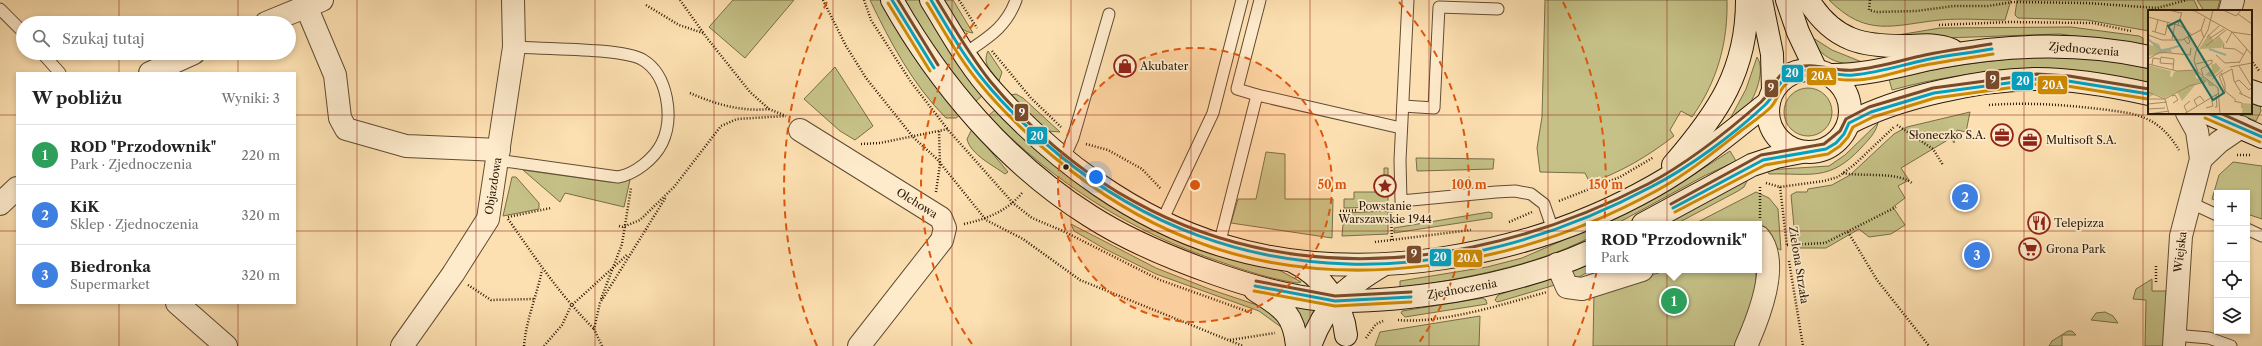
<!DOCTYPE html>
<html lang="pl">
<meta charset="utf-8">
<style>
:root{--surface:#fff;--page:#f2f2f2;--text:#222;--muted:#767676;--line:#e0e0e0;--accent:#8f2418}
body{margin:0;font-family:"Libre Caslon Text",serif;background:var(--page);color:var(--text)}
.controls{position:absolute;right:12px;bottom:12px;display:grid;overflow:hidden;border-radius:0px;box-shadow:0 2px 6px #0003}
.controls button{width:36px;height:36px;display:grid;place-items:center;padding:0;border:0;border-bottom:1px solid var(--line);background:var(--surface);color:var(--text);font:20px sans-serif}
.you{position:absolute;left:1096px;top:177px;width:14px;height:14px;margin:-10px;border:3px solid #fff;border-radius:50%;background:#1a73e8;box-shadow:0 0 0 6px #1a73e833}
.badge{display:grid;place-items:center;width:26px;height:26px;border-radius:50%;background:var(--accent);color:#fff;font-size:13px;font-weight:700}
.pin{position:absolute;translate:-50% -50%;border:2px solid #fff;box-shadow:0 1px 4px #0006}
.popup{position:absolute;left:1586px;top:221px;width:176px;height:52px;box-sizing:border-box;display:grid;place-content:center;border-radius:0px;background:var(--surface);filter:drop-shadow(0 1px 3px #0005);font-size:13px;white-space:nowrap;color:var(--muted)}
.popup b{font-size:15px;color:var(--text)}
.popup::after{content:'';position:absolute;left:50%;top:100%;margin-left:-8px;border:8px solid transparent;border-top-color:var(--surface)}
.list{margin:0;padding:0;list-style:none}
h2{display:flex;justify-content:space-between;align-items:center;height:52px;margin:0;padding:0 16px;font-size:17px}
h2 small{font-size:13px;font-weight:400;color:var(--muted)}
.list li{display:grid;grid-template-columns:26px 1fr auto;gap:12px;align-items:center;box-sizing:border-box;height:60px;padding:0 16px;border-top:1px solid var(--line)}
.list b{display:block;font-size:15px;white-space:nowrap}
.list p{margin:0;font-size:13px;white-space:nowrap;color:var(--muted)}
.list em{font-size:13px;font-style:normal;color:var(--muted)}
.icon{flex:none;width:22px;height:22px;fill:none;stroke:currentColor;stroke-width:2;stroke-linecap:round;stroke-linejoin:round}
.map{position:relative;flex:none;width:2262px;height:346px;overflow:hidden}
.search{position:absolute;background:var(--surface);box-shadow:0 2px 6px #0003;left:16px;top:16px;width:280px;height:44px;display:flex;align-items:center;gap:10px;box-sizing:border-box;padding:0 14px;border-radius:22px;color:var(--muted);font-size:15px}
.panel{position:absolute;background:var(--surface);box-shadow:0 2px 6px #0003;left:16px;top:72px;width:280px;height:232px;border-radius:0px}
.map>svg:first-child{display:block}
.green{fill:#c5c187;stroke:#786e47}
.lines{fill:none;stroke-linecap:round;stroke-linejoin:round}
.lane-casing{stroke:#604c32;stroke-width:13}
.street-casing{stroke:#604c32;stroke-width:24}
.secondary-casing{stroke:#2b1a07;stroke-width:24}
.path{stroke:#2b1a07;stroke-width:2.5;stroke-dasharray:1 2;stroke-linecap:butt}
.lane{stroke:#feebcc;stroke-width:11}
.street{stroke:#feebcc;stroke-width:22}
.secondary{stroke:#feebcc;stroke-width:22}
.bus-1-casing{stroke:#feebcc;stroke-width:6}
.bus-2-casing{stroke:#feebcc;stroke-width:6}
.bus-3-casing{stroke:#feebcc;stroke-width:6}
.bus-1{stroke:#02a2c4;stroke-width:3}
.bus-2{stroke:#ce8a01;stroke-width:3}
.bus-3{stroke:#7a4b2a;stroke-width:3}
.grid{fill:none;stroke:#8f2418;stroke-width:1;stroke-opacity:0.55}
.ring{fill:none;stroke:#df560c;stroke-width:2;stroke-dasharray:7 5}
.bus-dot{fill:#2b1a07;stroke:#feebcc;stroke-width:1.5}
.labels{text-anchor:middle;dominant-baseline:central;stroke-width:3.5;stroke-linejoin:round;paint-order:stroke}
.street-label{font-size:11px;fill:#2b1a07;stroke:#feebcc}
.poi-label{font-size:11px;fill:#2b1a07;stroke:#feebcc;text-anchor:start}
.inset-river{fill:none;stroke:#a0bdb0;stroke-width:2}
.inset-road{fill:none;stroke:#a9916d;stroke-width:1}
.view{fill:#0f766e;fill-opacity:0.15;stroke:#0f766e;stroke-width:2}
.inset-edge{fill:none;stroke:#2b1a07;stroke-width:2}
.centre{fill:#df560c;stroke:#feebcc;stroke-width:2}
.ring-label{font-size:12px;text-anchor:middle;font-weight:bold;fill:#df560c;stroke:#feebcc;stroke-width:3.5;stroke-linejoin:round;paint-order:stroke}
.line-badge{stroke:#feebcc;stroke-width:1.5}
.badge-label{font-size:11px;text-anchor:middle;font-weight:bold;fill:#fff}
</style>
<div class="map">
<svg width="2262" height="346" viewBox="0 0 2262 346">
<rect width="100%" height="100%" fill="#fde0b1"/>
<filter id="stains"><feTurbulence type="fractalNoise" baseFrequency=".005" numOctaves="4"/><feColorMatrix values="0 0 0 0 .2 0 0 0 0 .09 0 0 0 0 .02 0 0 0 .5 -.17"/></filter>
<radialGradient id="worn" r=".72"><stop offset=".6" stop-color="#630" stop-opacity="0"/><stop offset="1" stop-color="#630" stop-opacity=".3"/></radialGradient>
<g class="green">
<polygon points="733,0 794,0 745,58 709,27"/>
<path d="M 870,0 L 880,0 C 901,42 929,80 960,115 L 956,118 L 946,118 C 913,85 890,42 870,0 Z"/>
<polygon points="903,0 919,0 951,52 984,94 975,102 944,65"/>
<path d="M 942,0 L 953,0 L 973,33 C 956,31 950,13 942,0 Z"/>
<path d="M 1545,0 L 1727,0 C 1728,43 1717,82 1692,117 L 1681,111 L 1670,130 L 1674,136 C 1647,157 1621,172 1590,183 L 1585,173 L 1540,172 L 1537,148 L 1542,117 Z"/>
<path d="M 1829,0 L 2011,0 L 2005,20 C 1984,20 1962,18 1940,20 C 1893,25 1867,38 1829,0 Z"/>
<polygon points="2017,0 2194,0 2199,11 2149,11 2149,31 2087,20 2018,18 2015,15"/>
<polygon points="2197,0 2220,0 2217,11 2204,11"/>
<polygon points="2071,27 2139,36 2143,38 2143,46 2060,34 1943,38 1892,36 1940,28"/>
<path d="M 1810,36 L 1832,50 L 1862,62 C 1840,68 1819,57 1810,36 Z"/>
<path d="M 988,51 L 1002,72 L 999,81 C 991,71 982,64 988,51 Z"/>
<path d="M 2042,56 C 2079,57 2114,59 2149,69 L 2149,84 C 2065,62 1975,67 1892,90 L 1889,79 C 1940,67 1990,60 2042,56 Z"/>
<path d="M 1757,57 C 1767,71 1753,106 1739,116 C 1737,118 1733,118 1730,119 L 1746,89 Z"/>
<polygon points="835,67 873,126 855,140 840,131 804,99"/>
<circle cx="1808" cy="112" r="24"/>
<polygon points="1016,94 1023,98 1060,132 1048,131 1010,95"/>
<polygon points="2251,103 2260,106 2261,111 2256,121 2236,113 2251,113"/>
<path d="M 996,109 L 1235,259 L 1279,270 L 1301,282 L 1297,283 C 1271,279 1246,271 1221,262 C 1131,232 1055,183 988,116 Z"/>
<polygon points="1970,112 1966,132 1957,130 1954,143 1951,138 1901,168 1909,180 1898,186 1905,198 1893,207 1905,225 1891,234 1869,237 1859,229 1826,248 1796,248 1791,195 1796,192 1807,192 1808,189 1832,185 1850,175 1894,134 1907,127"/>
<path d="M 1878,123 C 1875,134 1869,139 1861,148 C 1829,182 1811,173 1769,174 L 1766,170 L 1829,166 L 1845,155 Z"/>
<path d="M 972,129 L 1008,172 L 1005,174 C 994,166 970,154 967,139 Z"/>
<polygon points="1730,151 1736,161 1704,176 1616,224 1603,224 1696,173"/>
<polygon points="1266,152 1285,154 1285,199 1333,199 1332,238 1231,223 1238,199 1256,199"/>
<polygon points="1416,158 1494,159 1493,169 1417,171"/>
<polygon points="2233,162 2262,166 2262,219 2247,214 2247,193 2217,193 2217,201 2212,199 2219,175"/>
<polygon points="1384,168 1388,168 1388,207 1344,208 1344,199 1354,199 1354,192 1384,192"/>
<polygon points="523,170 609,182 630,180 624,207 565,193 560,202"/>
<polygon points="512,177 516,177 539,203 539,209 503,216"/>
<polygon points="1748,179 1744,187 1738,191 1676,224 1660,224"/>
<polygon points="1756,192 1769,198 1778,209 1781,250 1774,247 1759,224 1751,222 1694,224"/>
<polygon points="1388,211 1388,234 1342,236 1344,213"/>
<polygon points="1489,212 1492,213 1492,218 1394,233 1394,228"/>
<polygon points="1071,224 1156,268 1212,290 1263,307 1274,313 1285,330 1259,311 1156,274 1105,249 1074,231"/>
<path d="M 1589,229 L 1589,238 C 1529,268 1466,277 1400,289 L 1400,281 L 1487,267 L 1522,258 Z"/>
<polygon points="1589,262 1589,270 1592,270 1573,280 1572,270"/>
<polygon points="1669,270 1756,270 1756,290 1741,346 1593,346 1594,291"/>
<polygon points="1553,277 1555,285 1501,301 1497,302 1495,300 1498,295"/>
<polygon points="2152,279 2152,291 2166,291 2165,346 2145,346 2146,300 2133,299 2136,289"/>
<polygon points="1483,298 1486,300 1487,304 1405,317 1401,313 1402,311"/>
<polygon points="1291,306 1316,309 1306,330"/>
<polygon points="2105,312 2113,316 2118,323 2091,320 2096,313"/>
<polygon points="1480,316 1479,346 1375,346 1380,332"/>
<polygon points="2068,331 2072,331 2076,335 2062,335 2062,346 2049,346 2052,341"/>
</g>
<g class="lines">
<g class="lane-casing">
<g id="lane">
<polyline points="1408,0 1400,160 1401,201 1496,192 1515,191 1531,194 1544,204 1553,230"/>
<polyline points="0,9 23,32"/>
<polyline points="42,53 60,73"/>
<path d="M 964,54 C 987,38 1006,28 1016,0"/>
<polyline points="1257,95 1401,128"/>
<polyline points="1403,106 1434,108 1439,7 1498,9"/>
<polyline points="1064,158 1073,138 1109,14"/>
<path d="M 497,160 L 618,177 C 635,174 654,159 662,143 C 674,118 668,75 643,60 C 624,48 541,49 514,47"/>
<polyline points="2189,202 2217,215"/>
<polyline points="1162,221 1213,113 1242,0"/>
<polyline points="2247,229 2262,236"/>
<polyline points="1219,245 1257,95 1237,89 1260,0"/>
<polyline points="2174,335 2209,338 2231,346"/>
</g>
</g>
<g class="street-casing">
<g id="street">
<polyline points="306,6 335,75 340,118 346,129 406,146 499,150"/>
<polyline points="2230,11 2233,0"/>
<polyline points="266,23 322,0"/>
<polyline points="150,73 194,53"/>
<polyline points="800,130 941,218 945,228 942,240 859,346"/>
<polyline points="2201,159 2219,142 2241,127"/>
<polyline points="0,204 17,188"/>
<polyline points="1557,264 1567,287 1582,289 1642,270"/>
<polyline points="177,303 226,346"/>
<polyline points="402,346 453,274 488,219 514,47 513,0"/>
<path d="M 1746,346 C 1758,319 1781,263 1759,237"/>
<polyline points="2174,346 2181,236 2201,159 2197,131 2187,113"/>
</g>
</g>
<g class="secondary-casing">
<g id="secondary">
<path d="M 892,0 C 939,84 1007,164 1090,216 C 1129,241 1173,259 1216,274 C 1253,287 1298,299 1337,301 C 1376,302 1416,297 1455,291 C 1501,283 1547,271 1589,252"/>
<path d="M 931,0 C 951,32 969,66 995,94 C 1055,160 1135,219 1221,245 C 1360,288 1529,257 1654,186 C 1695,163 1732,131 1769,102"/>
<polyline points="1761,0 1772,54 1773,90"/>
<polyline points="1787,0 1798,32 1816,70"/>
<path d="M 1808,0 C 1834,42 1864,47 1910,46 C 1925,45 1938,44 1952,50"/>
<circle cx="1809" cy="111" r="41"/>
<path d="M 1829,75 C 1868,76 1903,64 1940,57 C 2010,44 2080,42 2149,57"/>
<polyline points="2251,91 2262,95"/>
<polyline points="2207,113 2262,137"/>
<path d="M 1849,123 C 1901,96 1979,80 2037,79 C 2074,79 2113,86 2149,94"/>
<path d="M 1673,165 C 1718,113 1747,71 1747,0"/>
<polyline points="1643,224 1752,165 1776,157 1802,152"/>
<path d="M 1294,262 C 1322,276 1343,304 1346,335"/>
<path d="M 1255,290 C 1281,307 1294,312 1297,346"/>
<path d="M 1310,346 C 1325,304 1346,287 1383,265"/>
</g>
</g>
<g class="path">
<polyline points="680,0 707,38 750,92 769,109 786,116"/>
<polyline points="823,0 846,46 866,78 913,137 937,159 986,220 1023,239 1080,280 1243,346"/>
<polyline points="864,0 871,20 911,82 949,131 1013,203 1032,218 1063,231 1160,280 1252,313"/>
<polyline points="959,0 977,28"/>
<polyline points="1870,0 1869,10 1876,12 1916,11 1954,6 1988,6 2013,2 2087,3 2157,8 2187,0"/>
<polyline points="646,5 679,25 703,33"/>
<polyline points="1939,25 2009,22 2093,23 2131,31"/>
<polyline points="992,51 1031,98 1061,127"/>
<polyline points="2251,60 2260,72"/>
<path d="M 690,93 C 715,104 741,112 769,109"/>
<path d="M 1989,105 C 2030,102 2068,105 2108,110 C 2121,112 2135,113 2147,119 C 2162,126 2171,137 2179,150"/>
<polyline points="1897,125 1933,149 1943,165"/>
<polyline points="861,144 880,143 948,129"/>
<polyline points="1086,144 1108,150 1142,169 1161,189"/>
<polyline points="2237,155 2250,155"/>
<path d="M 1843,173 C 1862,177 1899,171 1913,184"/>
<polyline points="1766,183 1780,187 1787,186 1824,181 1838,177 1855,164 1894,127"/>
<polyline points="1780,187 1787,246"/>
<polyline points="936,192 940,164 939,131"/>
<polyline points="1559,201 1620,177 1654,157"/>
<polyline points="1340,211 1389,209"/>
<polyline points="1391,212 1392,241"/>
<polyline points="508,217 551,208"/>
<polyline points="1760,218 1760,185"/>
<path d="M 508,219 C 537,260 559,294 595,330"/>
<polyline points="1509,222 1532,212"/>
<path d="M 964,224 C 987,219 1007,211 1022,193"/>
<polyline points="619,226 623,227 640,220 674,187 721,126 737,119 785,116"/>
<polyline points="1848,232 1877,280 1929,346"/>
<polyline points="1375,242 1471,230"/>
<polyline points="1787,245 1825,243 1896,207"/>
<polyline points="1789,261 1803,346"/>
<polyline points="2156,266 2156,284"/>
<polyline points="468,285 491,300 535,299"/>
<polyline points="601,299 622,244 631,188"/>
<path d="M 1398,320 C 1442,324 1504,304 1547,292"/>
<polyline points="1366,338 1376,324 1383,321"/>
<polyline points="1230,340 1275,333"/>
<path d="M 524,346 C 526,320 537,295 542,270"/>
<polyline points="544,346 562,325 571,306 628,254"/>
<polyline points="602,346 594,329 600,303 666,197"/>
</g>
<use href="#lane" class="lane"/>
<use href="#street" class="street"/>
<use href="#secondary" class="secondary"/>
<g class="bus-1-casing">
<g id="bus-1">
<polyline points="892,0 934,68"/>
<path d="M 931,0 C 948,28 964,57 985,82 C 1007,109 1033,133 1059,155 C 1235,300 1457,290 1651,187 C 1690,167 1733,135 1765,105 C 1776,95 1777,80 1793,73 C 1813,65 1833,77 1853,75 C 1878,73 1902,65 1925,60 C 1947,55 1970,53 1992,49"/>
<polyline points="2207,113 2262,137"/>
<polyline points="1673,208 1763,160 1826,149 1836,143 1844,134 1849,123 1871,112 1934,93 2037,79 2068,81 2149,94"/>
<polyline points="1255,286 1335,301 1411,297"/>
</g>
</g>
<g class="bus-2-casing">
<g id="bus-2">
<polyline points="888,3 930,71"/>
<path d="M 927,3 C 944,31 960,60 981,85 C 1003,112 1029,136 1055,158 C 1095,191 1139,219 1187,238 C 1337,299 1517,267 1656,191 C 1687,174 1714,152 1742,130 C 1751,123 1762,116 1771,107 C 1779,98 1780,85 1793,79 C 1810,70 1829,80 1847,80 C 1872,81 1897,72 1920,66 C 1944,61 1969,58 1993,54"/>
<polyline points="2205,118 2260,142"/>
<polyline points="1675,212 1765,165 1828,154 1840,146 1848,137 1853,127 1873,117 1935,98 2037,84 2067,86 2148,99"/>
<polyline points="1254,291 1335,306 1411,302"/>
</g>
</g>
<g class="bus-3-casing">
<g id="bus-3">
<polyline points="898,0 938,65"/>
<path d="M 937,0 C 954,28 970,56 990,81 C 1164,289 1418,302 1648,184 C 1688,163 1727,132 1761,102 C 1774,90 1773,75 1793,68 C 1814,61 1833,72 1854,70 C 1878,68 1902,60 1925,55 C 1947,50 1969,48 1991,44"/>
<polyline points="2220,113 2262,132"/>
<polyline points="1671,204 1761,155 1824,144 1840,131 1846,119 1869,107 1933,88 2037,74 2069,76 2149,89"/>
<polyline points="1256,281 1335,296 1411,292"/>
</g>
</g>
<use href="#bus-1" class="bus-1"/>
<use href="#bus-2" class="bus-2"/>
<use href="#bus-3" class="bus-3"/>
</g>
<path class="grid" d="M 119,0 L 119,23M 238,0 L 238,23M 357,0 L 357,346M 476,0 L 476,346M 595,0 L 595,346M 714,0 L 714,346M 833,0 L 833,346M 952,0 L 952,346M 1071,0 L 1071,346M 1191,0 L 1191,346M 1310,0 L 1310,346M 1429,0 L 1429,346M 1548,0 L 1548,346M 1667,0 L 1667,346M 1786,0 L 1786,346M 1905,0 L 1905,346M 2024,0 L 2024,346M 2143,0 L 2143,346M 119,53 L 119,73M 238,53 L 238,73M 0,115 L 17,115M 295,115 L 2262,115M 0,231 L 17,231M 295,231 L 2217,231M 2247,231 L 2262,231M 119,303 L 119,346M 238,303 L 238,346"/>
<circle cx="1195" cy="185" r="137" fill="#df560c" fill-opacity=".12"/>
<g class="ring">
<circle cx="1195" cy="185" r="137"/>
<path d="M972 344A274 274 0 0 1 991 2M1399 2A274 274 0 0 1 1418 344"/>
<path d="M817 346A411 411 0 0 1 827 2M1563 2A411 411 0 0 1 1573 346"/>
</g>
<defs>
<g id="shop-ring" transform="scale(1.15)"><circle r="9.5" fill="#feebcc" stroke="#8f2418" stroke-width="1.5"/><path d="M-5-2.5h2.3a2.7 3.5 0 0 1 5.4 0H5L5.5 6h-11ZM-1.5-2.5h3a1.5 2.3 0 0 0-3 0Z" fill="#8f2418"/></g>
<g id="office-ring" transform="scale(1.15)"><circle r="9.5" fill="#feebcc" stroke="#8f2418" stroke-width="1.5"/><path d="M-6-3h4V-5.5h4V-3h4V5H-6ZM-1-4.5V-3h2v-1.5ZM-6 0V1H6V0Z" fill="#8f2418"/></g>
<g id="sight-ring" transform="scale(1.15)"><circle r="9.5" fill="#feebcc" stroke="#8f2418" stroke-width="1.5"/><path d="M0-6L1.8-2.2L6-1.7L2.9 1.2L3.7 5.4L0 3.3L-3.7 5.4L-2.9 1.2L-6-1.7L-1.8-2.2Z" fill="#8f2418"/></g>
<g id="restaurant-ring" transform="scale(1.15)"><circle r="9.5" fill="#feebcc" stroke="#8f2418" stroke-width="1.5"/><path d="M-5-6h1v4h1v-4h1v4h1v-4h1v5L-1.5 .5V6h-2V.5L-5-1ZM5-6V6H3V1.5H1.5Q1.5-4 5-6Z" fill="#8f2418"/></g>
<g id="supermarket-ring" transform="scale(1.15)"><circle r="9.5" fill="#feebcc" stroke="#8f2418" stroke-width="1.5"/><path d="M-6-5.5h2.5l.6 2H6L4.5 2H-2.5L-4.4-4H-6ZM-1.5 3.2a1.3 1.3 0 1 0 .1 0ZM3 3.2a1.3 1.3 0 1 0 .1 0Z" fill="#8f2418"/></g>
</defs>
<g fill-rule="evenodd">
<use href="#shop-ring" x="1125" y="66"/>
<use href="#office-ring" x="2002" y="135"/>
<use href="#office-ring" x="2030" y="140"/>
<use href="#sight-ring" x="1385" y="186"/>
<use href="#restaurant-ring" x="2039" y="223"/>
<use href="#supermarket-ring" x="2030" y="249"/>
</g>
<circle class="bus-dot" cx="1066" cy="167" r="3.5"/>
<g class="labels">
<g class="street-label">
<text transform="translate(2084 49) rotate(5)">Zjednoczenia</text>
<text transform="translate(493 186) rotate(-81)">Objazdowa</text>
<text transform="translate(917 203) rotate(32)">Olchowa</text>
<text transform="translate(2180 252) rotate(-83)">Wiejska</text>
<text transform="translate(1799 265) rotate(81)">Zielona Strzała</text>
<text transform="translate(1462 289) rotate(-10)">Zjednoczenia</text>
</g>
<g class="poi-label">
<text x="1140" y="66">Akubater</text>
<text x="1986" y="135" text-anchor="end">Słoneczko S.A.</text>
<text x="2046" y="140">Multisoft S.A.</text>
<text x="1385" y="206" text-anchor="middle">Powstanie<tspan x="1385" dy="13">Warszawskie 1944</tspan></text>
<text x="2054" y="223">Telepizza</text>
<text x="2046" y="249">Grona Park</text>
</g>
</g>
<g transform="translate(2148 10)">
<rect width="104" height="104" fill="#fde0b1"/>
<path d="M 61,24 L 66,31 L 71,26 L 76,33 L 73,38 L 51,39 ZM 5,32 L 11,34 L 13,39 L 22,38 L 24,42 L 0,46 L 0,34 L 5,36 ZM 68,53 L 73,59 L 80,57 L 86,56 L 73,59 L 64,67 L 57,65 L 64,59 L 63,55 ZM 0,55 L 23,61 L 22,66 L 24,67 L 26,62 L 29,62 L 25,61 L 49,61 L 53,66 L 51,64 L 47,66 L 49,69 L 54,66 L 67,76 L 61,76 L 59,71 L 55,68 L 58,71 L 48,74 L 34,91 L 29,82 L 17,88 L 7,84 L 0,88 ZM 95,93 L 104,94 L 104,104 L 94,104 Z" fill="#c5c187"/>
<path class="inset-river" d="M 0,29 L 14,41 L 31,36M 61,39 L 78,45"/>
<path class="inset-road" d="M 21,0 L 33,3M 40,0 L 47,1 L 84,22 L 104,45M 65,0 L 60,20 L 48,41 L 46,51 L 50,62 L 70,78 L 72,104M 75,0 L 88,6 L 93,0M 90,4 L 104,14M 0,7 L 33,16 L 44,25M 30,15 L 34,2M 4,21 L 17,25M 7,22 L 10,10M 84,22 L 104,25M 0,25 L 14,30 L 34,30 L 53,20M 17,25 L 20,12M 59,27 L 71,16M 56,28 L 53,20 L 57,8M 24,29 L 27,14M 36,29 L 40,34 L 42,32 L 40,27M 61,29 L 76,19M 78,33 L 84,22M 76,34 L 75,38 L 87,39 L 96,45M 58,36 L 78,20M 68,45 L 77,53 L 92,52M 0,49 L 12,42 L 42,45 L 43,38M 91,53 L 99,39M 0,54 L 29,61 L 49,60M 48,54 L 64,50 L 64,53 L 53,59 L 55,65M 4,55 L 5,48 L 12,49M 91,56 L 104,77M 82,57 L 104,53M 25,60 L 26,49 L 13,47 L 12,53 L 25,54M 73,63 L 77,74 L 77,81M 64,69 L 75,60M 87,72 L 91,70 L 101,80 L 104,77M 77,81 L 88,90M 0,82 L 17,89 L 21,104M 91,83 L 104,89M 73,84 L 77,81 L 71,66 L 84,59 L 86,71 L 94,84M 24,86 L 27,85 L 30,90 L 25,93M 1,89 L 17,89M 17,89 L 41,76 L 57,72 L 57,70M 86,91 L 94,93 L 94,98M 0,94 L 19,92M 49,96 L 46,90 L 52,86 L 56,91M 67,97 L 69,97 L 68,85M 58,98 L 65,96 L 63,87M 0,99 L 17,98M 39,102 L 36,96 L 42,91M 0,104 L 21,101M 36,104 L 71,83"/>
<path class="view" d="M 32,10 L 76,83 L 65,90 L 20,16 Z"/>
<rect width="104" height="104" class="inset-edge"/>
</g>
<circle cx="1195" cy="185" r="6" class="centre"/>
<g class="ring-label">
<text x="1332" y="189">50 m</text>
<text x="1469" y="189">100 m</text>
<text x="1606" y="189">150 m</text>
</g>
<g class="line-badge">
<rect x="1781" y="64" width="23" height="19" rx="4" fill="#02a2c4"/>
<rect x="1806" y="67" width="31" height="19" rx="4" fill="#ce8a01"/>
<rect x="1985" y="70" width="15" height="20" rx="4" fill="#7a4b2a"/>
<rect x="2011" y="71" width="23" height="20" rx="4" fill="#02a2c4"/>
<rect x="2037" y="75" width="31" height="20" rx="4" fill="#ce8a01"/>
<rect x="1764" y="79" width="15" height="19" rx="4" fill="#7a4b2a"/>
<rect x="1014" y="103" width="15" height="19" rx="4" fill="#7a4b2a"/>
<rect x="1026" y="126" width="22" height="19" rx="4" fill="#02a2c4"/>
<rect x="1406" y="245" width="16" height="19" rx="4" fill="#7a4b2a"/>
<rect x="1429" y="248" width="23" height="19" rx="4" fill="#02a2c4"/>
<rect x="1453" y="249" width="30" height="19" rx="4" fill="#ce8a01"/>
</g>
<g class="badge-label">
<text x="1792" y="77">20</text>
<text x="1822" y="80">20A</text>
<text x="1993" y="84">9</text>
<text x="2023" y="85">20</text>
<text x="2053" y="89">20A</text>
<text x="1771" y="92">9</text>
<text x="1022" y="117">9</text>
<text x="1037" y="140">20</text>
<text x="1414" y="258">9</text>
<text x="1440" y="261">20</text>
<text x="1468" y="262">20A</text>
</g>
<rect width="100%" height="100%" filter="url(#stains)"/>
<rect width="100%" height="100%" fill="url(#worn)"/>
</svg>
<div class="controls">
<button>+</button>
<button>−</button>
<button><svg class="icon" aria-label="locate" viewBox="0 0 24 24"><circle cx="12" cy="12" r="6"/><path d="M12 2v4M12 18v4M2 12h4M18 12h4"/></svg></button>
<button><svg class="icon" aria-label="layers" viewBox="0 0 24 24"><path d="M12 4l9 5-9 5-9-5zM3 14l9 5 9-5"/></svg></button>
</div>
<div class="you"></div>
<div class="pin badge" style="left:1674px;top:301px;background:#2e9e5b">1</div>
<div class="popup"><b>ROD &quot;Przodownik&quot;</b>Park</div>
<div class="pin badge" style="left:1965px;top:197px;background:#3f7fe0">2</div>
<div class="pin badge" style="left:1977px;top:255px;background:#3f7fe0">3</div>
<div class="search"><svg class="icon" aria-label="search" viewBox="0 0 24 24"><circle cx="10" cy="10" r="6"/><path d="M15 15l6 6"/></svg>Szukaj tutaj</div>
<section class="panel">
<h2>W pobliżu<small>Wyniki: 3</small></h2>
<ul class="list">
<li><span class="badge" style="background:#2e9e5b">1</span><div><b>ROD &quot;Przodownik&quot;</b><p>Park · Zjednoczenia</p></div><em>220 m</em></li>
<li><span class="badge" style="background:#3f7fe0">2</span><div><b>KiK</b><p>Sklep · Zjednoczenia</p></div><em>320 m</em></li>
<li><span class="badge" style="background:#3f7fe0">3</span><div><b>Biedronka</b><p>Supermarket</p></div><em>320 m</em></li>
</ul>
</section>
</div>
